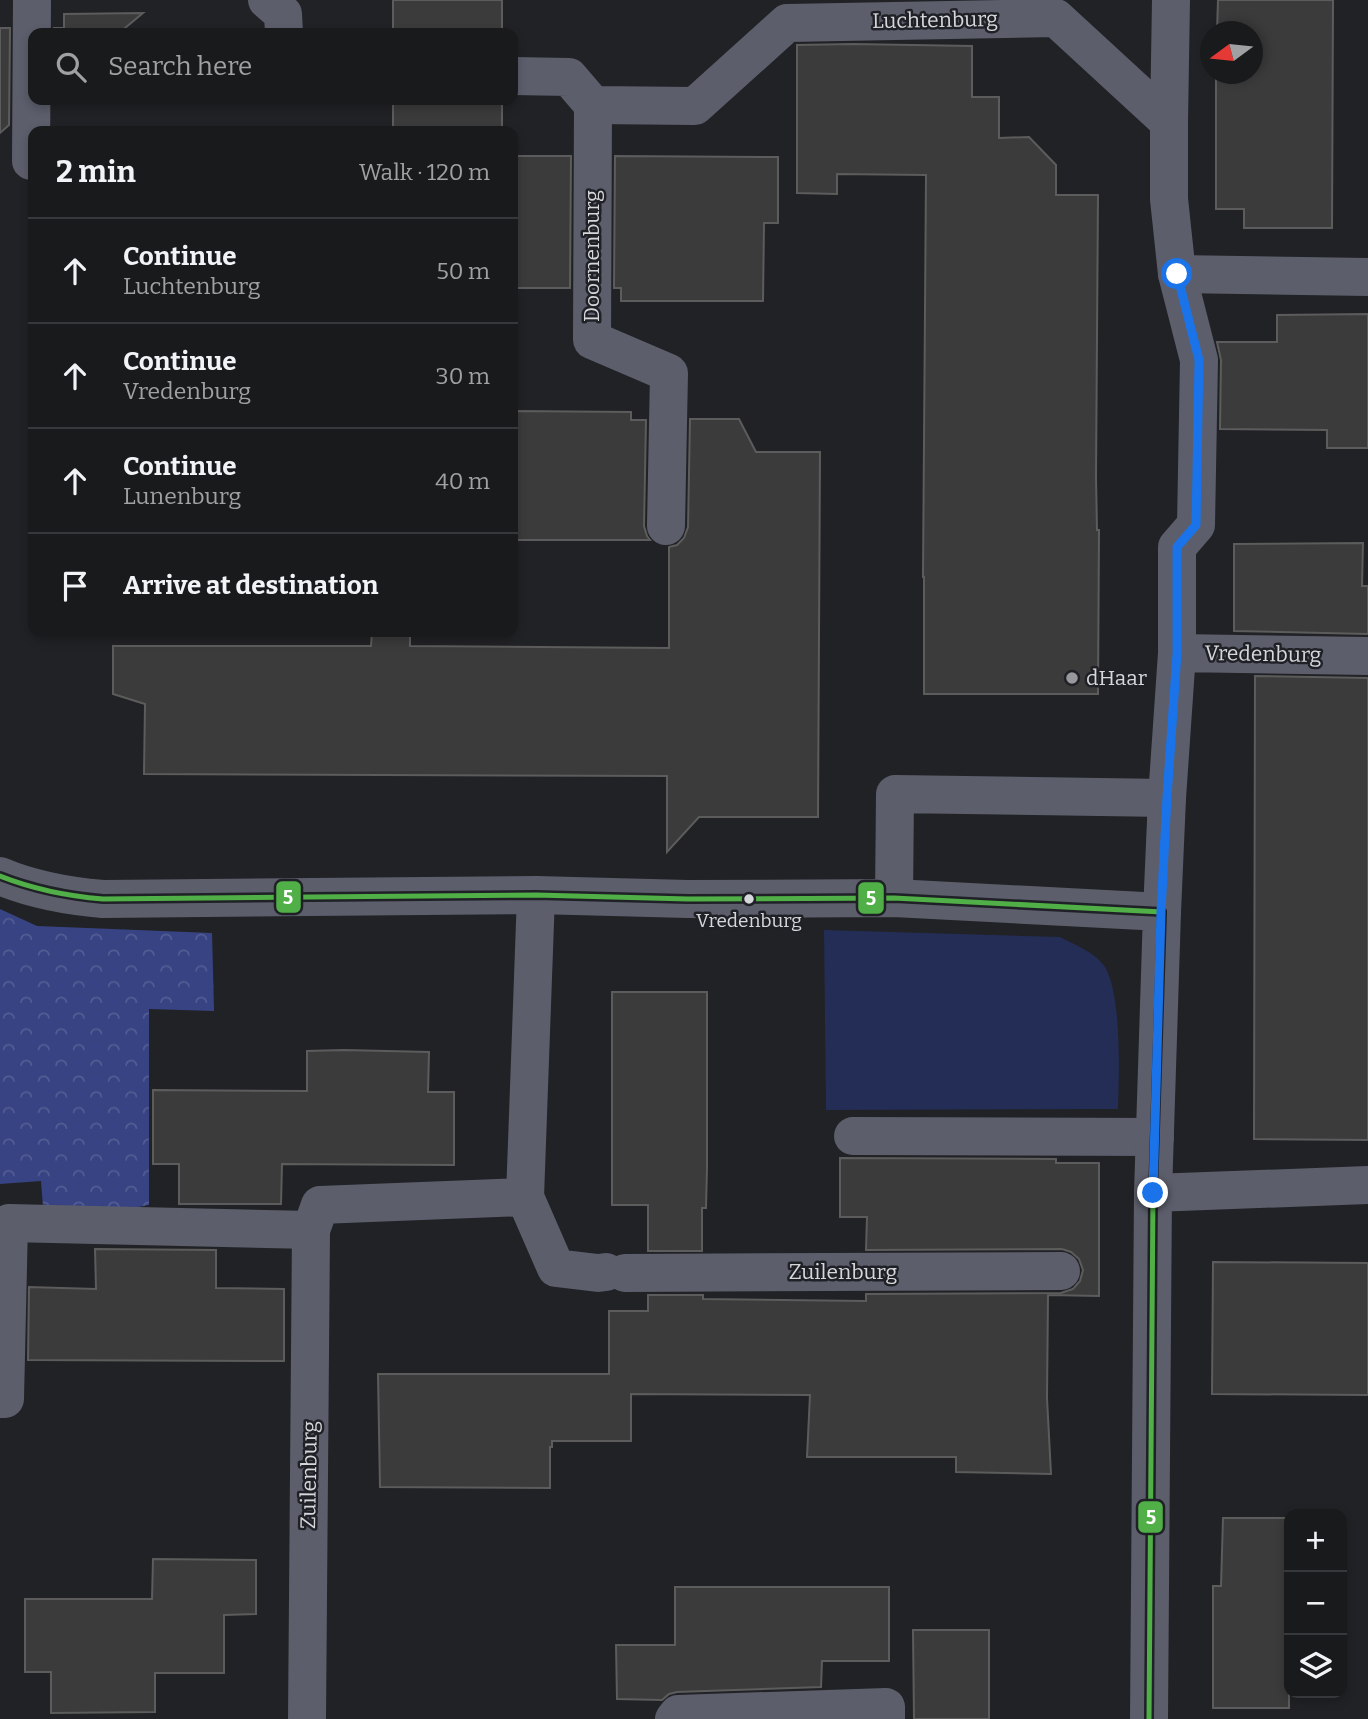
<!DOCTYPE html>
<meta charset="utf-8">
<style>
:root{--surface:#191a1c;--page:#262729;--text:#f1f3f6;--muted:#9fa1a3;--line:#37383b}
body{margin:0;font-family:Bitter,serif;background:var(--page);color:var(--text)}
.controls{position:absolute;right:21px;bottom:21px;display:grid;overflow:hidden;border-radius:14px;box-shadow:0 4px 10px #0003}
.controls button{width:63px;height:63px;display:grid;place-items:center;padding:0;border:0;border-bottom:2px solid var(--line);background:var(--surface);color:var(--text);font:35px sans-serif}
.compass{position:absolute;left:1200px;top:21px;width:63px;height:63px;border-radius:50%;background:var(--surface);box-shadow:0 4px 10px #0003;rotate:255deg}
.stop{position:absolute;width:21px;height:21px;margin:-16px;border:5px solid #1a73e8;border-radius:50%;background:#fff}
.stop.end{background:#1a73e8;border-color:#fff;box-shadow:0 2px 7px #0008}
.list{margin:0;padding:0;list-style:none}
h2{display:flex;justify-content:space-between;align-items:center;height:91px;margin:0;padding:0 28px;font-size:30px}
h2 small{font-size:23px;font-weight:400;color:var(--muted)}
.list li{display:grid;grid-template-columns:46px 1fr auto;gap:21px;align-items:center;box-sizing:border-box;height:105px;padding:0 28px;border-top:2px solid var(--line)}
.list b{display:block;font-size:26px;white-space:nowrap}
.list p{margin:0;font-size:23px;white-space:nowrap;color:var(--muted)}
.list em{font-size:23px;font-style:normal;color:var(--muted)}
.icon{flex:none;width:38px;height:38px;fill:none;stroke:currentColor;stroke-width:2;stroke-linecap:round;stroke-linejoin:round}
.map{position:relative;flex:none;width:1368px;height:1719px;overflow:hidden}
.search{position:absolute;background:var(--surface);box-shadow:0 4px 10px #0003;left:28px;top:28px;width:490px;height:77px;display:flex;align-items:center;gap:18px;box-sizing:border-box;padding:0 24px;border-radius:14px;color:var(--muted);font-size:26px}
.panel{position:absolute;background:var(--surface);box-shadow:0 4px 10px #0003;left:28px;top:126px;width:490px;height:511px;border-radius:14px}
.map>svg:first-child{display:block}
.grass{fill:#242d56}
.forest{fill:url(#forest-crowns)}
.building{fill:#3b3b3b;stroke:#5c5c5c;stroke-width:2}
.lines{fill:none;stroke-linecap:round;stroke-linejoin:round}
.minor{stroke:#5c5e6c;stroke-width:38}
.tertiary{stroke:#5c5e6c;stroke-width:38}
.bus-1-casing{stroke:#1f2127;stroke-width:10}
.bus-1{stroke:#50af46;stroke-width:5}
.route{stroke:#1a73e8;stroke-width:9}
.poi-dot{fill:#97989b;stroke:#1f2127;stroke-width:2.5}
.bus-dot{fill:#d6d7db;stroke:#1f2127;stroke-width:2.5}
.labels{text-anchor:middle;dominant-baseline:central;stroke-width:5;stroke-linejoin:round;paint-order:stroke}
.bus-label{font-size:19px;fill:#d6d7db;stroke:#1f2127}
.street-label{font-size:21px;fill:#d6d7db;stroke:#1f2127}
.poi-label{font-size:21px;fill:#d6d7db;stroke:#1f2127;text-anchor:start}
.line-badge{stroke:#1f2127;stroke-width:2.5}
.badge-label{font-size:19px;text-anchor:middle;font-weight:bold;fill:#fff}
</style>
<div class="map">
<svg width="1368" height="1719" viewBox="0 0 1368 1719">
<defs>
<pattern id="forest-crowns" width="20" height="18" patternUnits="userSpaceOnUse" patternTransform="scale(1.75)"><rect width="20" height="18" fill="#374383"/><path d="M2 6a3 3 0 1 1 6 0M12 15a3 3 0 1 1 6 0" fill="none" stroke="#535d94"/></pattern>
</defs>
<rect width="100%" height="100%" fill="#212225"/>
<path class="grass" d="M 824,930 L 1060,937 C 1075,945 1095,952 1105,967 C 1122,996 1119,1075 1118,1109 L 826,1110 Z"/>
<polygon class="forest" points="0,909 37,926 212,933 214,1011 149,1009 149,1205 122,1210 43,1207 41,1181 0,1184"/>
<g class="building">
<rect x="393" y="0" width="109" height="33"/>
<polygon points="1218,0 1333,0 1332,228 1244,228 1244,209 1216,209 1216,74 1252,74 1252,32 1217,32"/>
<polygon points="143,13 119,33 54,33 54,28 64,28 64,14"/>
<polygon points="0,28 10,28 9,125 0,133"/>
<polygon points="853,44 972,46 972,97 999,97 999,138 1029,137 1056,165 1056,195 1098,195 1096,477 1097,530 1099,530 1098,694 924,694 924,577 923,577 926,175 837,174 837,194 797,193 797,45"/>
<rect x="393" y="100" width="109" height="31"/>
<polygon points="513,156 571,156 570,288 513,288"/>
<polygon points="615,156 778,157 778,223 764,223 763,301 621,301 621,288 614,288"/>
<polygon points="1368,314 1368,448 1327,448 1327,430 1220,429 1221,360 1217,342 1277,342 1277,315"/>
<polygon points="513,411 631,412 631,420 646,420 644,526 647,536 650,540 513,540"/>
<polygon points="690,419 739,419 756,452 820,452 818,817 699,817 667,852 667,776 144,774 145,704 113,694 113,646 371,646 372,632 410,632 410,646 669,648 669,547 677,545 684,538 688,527"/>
<polygon points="1363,543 1362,586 1368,586 1368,634 1234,631 1234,544"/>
<polygon points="1255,676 1368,678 1368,1140 1254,1139"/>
<polygon points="612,992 707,992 707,1168 706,1208 702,1208 702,1251 648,1251 648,1205 612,1205"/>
<polygon points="344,1050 429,1052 428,1092 454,1092 454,1165 282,1164 281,1204 179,1204 179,1164 153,1164 153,1090 307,1091 307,1051"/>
<polygon points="840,1158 1056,1159 1056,1163 1099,1163 1099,1296 1048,1295 1047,1398 1051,1474 956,1472 956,1457 807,1457 810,1395 631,1394 631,1441 552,1441 552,1447 550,1447 550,1488 380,1487 378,1374 609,1374 609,1311 648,1311 648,1295 703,1295 703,1299 866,1301 866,1294 1061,1293 1073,1289 1080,1281 1083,1270 1079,1259 1071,1252 1062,1249 866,1250 867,1217 840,1217"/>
<polygon points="95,1249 216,1250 216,1288 284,1289 284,1361 28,1360 29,1287 96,1289"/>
<polygon points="1213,1262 1368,1263 1368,1395 1212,1394"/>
<polygon points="1223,1518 1289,1518 1289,1708 1213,1708 1213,1586 1221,1586"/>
<polygon points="153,1559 256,1560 256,1614 224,1615 224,1673 155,1673 155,1712 51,1713 51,1672 25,1672 25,1599 152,1599"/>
<polygon points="675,1587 889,1587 889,1661 822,1661 821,1687 677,1692 669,1694 662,1700 617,1699 616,1645 675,1645"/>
<polygon points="913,1630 989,1630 989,1719 914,1719"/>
</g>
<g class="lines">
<g class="minor">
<polyline points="267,0 283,14 284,33"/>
<polyline points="513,76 569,77 593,105 695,106 787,23 1056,18 1169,122 1169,199 1177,274 1199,360 1196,525 1177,547 1177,653"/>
<polyline points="593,105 592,340 669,373 666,526"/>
<polyline points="1169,122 1171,0"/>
<polyline points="31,161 32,0"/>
<polyline points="1177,274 1368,277"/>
<polyline points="894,898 895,794 1167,798"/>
<polyline points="1162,912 1167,798 1177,653 1368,656"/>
<polyline points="853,1136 1155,1137"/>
<polyline points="1153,1193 1368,1185"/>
<polyline points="525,1197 556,1268 598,1273 606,1272"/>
<polyline points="625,1273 1061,1271"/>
<polyline points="0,1399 5,1399 9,1223 311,1230"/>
<polyline points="307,1719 311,1230 320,1205 525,1197 536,895"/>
<polyline points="674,1719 678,1714 886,1707 886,1719"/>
</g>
<path class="tertiary" d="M 0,876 C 33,890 67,896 103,899 L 536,895 L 688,899 L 894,898 L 1162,912 L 1153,1193 L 1149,1719"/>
<g class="bus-1-casing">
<g id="bus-1">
<path d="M 0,876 C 33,889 67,896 103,899 L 536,895 L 688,899 L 894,898 L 1162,912"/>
<polyline points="1149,1719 1153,1193 1162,912"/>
</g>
</g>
<use href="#bus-1" class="bus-1"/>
</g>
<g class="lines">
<polyline class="route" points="1153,1193 1161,912 1167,797 1177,653 1177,547 1196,525 1199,360 1177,274"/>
</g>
<circle class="poi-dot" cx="1072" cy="678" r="7"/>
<circle class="bus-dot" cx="749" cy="899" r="6"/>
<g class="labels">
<g class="bus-label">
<text x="749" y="920">Vredenburg</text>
</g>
<g class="street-label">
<text transform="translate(935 20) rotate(-1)">Luchtenburg</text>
<text transform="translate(592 256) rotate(-90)">Doornenburg</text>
<text transform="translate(1263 654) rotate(1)">Vredenburg</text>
<text x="843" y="1272">Zuilenburg</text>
<text transform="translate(309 1475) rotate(-89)">Zuilenburg</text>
</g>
<g class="poi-label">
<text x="1086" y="678">dHaar</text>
</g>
</g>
<g class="line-badge">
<rect x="275" y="880" width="27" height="34" rx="7" fill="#50af46"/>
<rect x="857" y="881" width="28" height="34" rx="7" fill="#50af46"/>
<rect x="1137" y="1500" width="27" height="34" rx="7" fill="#50af46"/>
</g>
<g class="badge-label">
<text x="288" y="904">5</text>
<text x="871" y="905">5</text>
<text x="1151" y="1524">5</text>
</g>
</svg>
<div class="controls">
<button>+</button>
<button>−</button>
<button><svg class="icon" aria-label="layers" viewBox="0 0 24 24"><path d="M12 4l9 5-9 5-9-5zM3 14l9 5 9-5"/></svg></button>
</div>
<svg class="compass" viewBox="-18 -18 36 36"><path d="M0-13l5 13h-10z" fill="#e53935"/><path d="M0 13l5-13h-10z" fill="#9fa1a3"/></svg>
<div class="stop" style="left:1177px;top:274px"></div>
<div class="stop end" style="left:1153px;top:1193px"></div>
<div class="search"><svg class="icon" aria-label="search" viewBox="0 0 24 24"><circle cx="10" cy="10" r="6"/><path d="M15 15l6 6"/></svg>Search here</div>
<section class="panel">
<h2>2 min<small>Walk · 120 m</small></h2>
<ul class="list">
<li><svg class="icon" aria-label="ahead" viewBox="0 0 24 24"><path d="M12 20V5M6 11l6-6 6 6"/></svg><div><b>Continue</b><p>Luchtenburg</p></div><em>50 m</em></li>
<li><svg class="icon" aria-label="ahead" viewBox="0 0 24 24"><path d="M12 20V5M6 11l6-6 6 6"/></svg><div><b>Continue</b><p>Vredenburg</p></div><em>30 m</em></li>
<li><svg class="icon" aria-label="ahead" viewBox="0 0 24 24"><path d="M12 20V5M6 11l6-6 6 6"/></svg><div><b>Continue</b><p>Lunenburg</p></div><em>40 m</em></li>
<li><svg class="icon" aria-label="arrive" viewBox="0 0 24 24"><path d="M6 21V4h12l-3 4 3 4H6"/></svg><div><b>Arrive at destination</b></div></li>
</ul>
</section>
</div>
